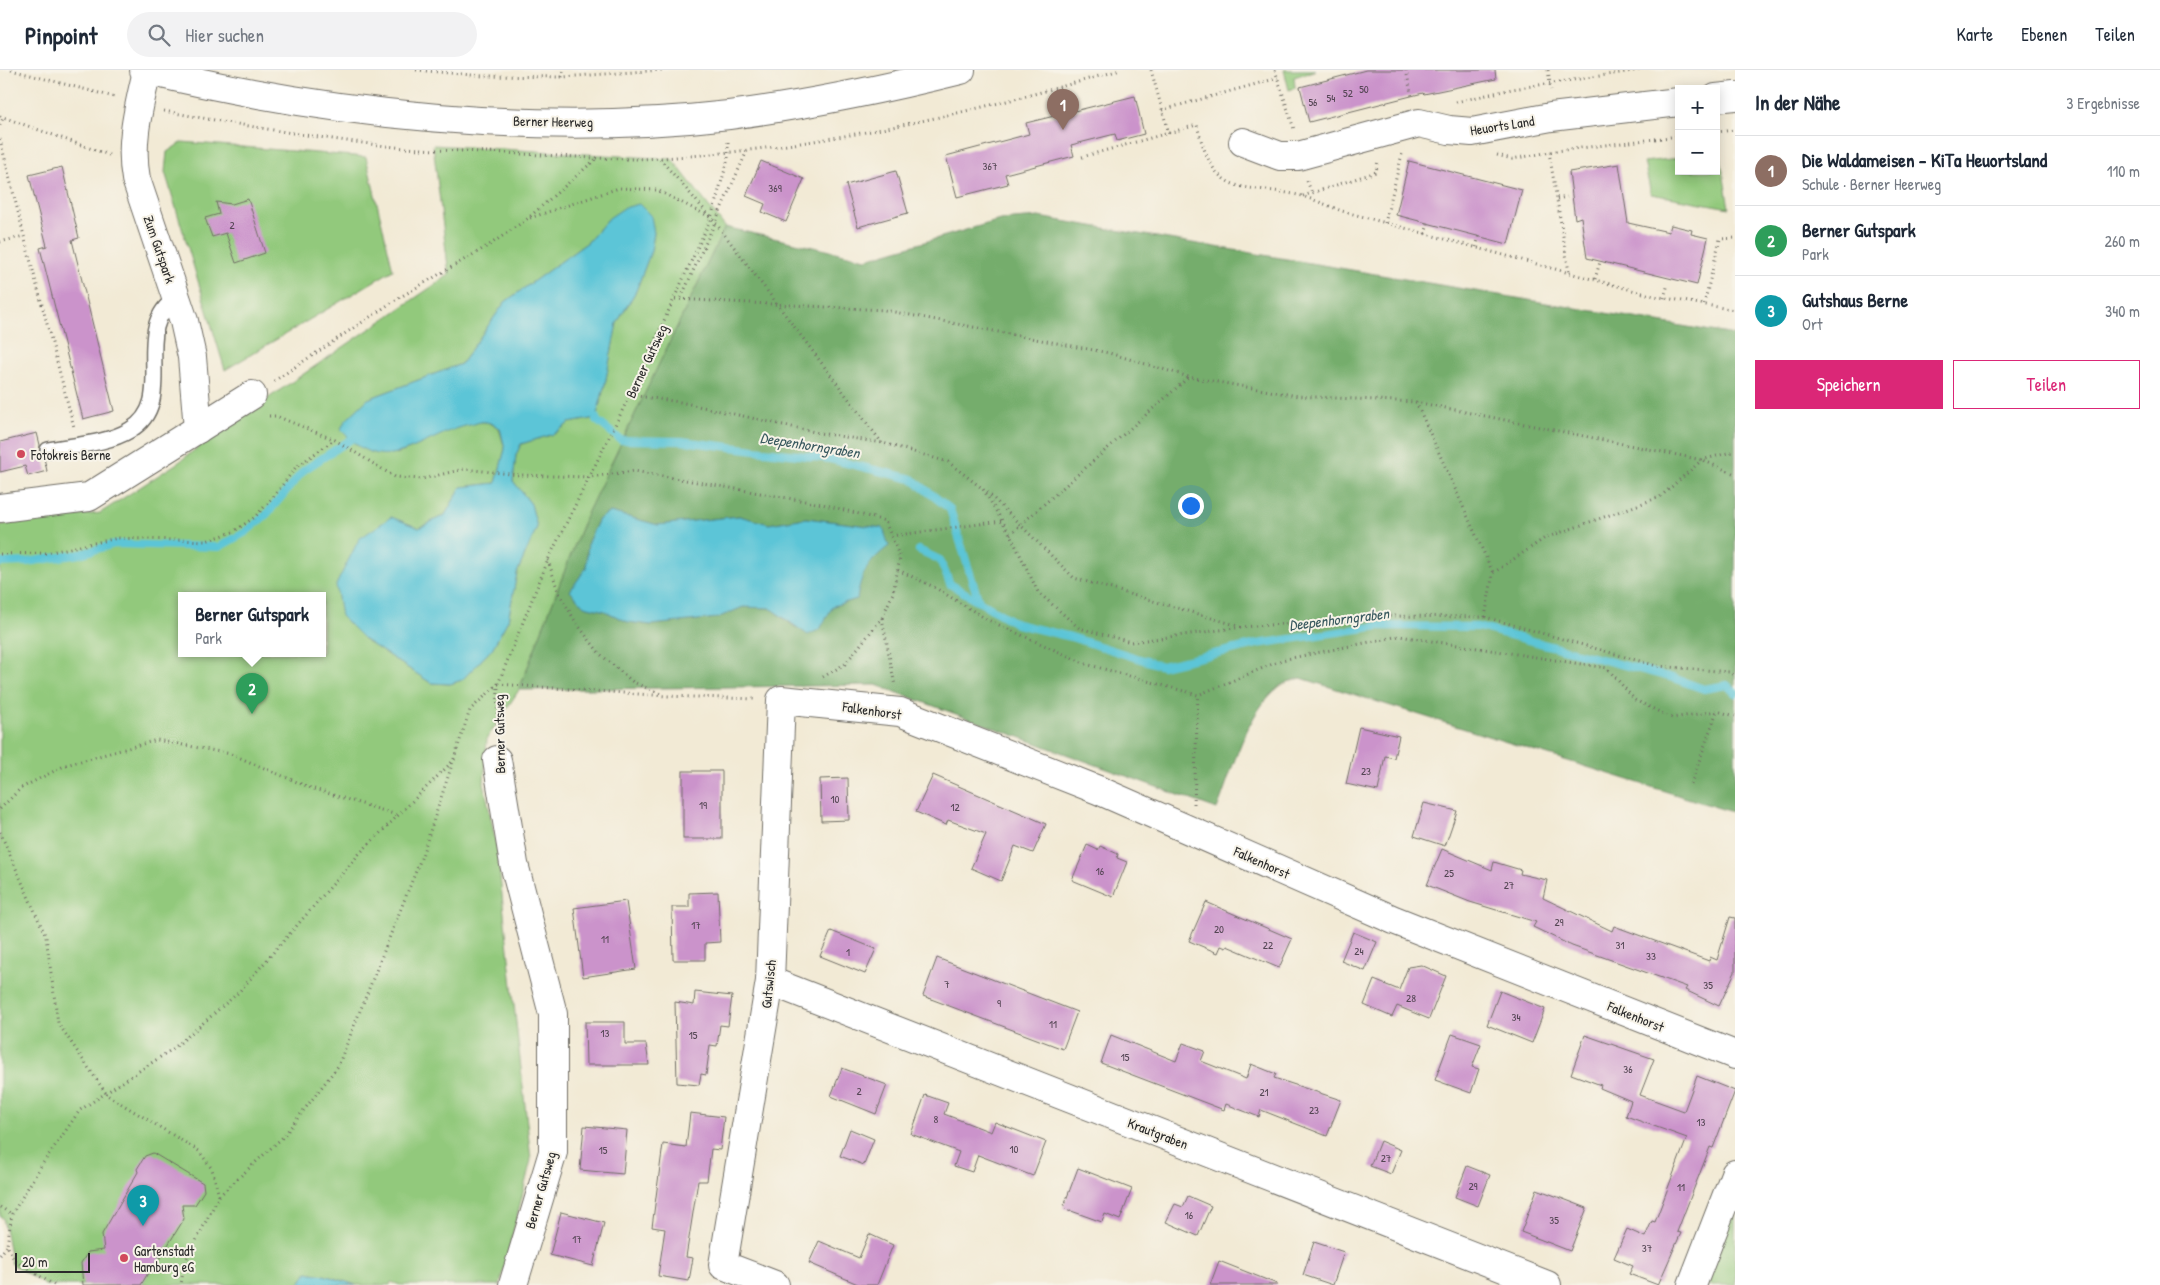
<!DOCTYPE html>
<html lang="de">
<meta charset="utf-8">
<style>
:root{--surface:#fff;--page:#f2f2f3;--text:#1f2937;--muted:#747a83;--line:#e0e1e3;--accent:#db2777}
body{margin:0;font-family:"Patrick Hand",sans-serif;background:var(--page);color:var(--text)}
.controls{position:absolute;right:15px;top:15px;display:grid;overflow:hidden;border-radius:0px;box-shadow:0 2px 12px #0003}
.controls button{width:45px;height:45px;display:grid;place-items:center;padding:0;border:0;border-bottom:1px solid var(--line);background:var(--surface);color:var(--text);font:25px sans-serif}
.scale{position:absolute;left:15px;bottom:12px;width:75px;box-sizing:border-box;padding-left:5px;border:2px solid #2b2b2b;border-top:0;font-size:14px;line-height:18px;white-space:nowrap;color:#2b2b2b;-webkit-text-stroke:4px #f7f3e8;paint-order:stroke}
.you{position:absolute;left:1190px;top:435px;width:18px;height:18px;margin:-12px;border:4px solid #fff;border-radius:50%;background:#1a73e8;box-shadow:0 0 0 8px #1a73e833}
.badge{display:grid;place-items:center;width:32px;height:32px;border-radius:50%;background:var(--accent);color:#fff;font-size:16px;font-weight:700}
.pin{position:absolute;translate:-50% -41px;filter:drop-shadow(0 1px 2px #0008)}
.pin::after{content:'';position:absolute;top:26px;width:18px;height:15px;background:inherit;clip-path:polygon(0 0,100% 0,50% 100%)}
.popup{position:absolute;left:178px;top:522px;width:148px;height:65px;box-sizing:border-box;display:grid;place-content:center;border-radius:0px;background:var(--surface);filter:drop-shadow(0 1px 4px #0005);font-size:16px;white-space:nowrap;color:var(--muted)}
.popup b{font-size:19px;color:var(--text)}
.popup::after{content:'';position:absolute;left:50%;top:100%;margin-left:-10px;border:10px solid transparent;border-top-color:var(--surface)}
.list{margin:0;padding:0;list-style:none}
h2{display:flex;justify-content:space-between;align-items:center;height:65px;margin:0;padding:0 20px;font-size:21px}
h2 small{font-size:16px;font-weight:400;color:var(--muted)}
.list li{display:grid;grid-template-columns:32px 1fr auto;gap:15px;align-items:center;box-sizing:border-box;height:70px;padding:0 20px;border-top:1px solid var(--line)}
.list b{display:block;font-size:19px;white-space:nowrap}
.list p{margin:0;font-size:16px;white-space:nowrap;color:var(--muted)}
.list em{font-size:16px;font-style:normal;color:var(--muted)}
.actions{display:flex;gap:10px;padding:15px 20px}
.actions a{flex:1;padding:11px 0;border:1px solid var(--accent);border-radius:0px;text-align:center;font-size:18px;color:var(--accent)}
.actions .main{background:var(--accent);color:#fff}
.icon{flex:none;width:28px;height:28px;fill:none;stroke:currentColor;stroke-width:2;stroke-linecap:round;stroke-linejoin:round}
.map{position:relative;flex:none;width:1735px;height:1215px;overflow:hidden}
header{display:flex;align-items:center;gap:30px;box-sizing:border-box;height:70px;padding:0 25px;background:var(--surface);border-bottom:1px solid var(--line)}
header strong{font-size:24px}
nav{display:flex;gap:28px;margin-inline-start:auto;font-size:18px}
.search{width:350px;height:45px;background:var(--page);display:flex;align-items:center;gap:12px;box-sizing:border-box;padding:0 18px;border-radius:28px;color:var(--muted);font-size:19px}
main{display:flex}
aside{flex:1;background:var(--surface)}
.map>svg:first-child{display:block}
.green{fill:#92c97c;stroke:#5e7a54;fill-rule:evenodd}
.forest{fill:#75ad6c;stroke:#506c4c;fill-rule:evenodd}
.water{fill:#5bc5d7;stroke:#437881}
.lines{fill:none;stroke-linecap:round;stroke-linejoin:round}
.stream{stroke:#5bc5d7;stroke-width:8}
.building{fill:#cb93cb}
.lane-casing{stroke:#716e66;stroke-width:18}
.street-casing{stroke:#716e66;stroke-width:30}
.secondary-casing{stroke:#716e66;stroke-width:30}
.path{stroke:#716e66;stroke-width:3;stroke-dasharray:1 4;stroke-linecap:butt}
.lane{stroke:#fff;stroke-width:15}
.street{stroke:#fff;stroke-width:28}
.secondary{stroke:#fff;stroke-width:28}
.poi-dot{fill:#d1495b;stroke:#f7f3e8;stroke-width:2}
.labels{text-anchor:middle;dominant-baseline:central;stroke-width:4;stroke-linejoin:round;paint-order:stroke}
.number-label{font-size:11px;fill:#534553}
.street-label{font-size:14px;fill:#2b2b2b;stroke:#f7f3e8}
.poi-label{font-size:14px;fill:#2b2b2b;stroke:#f7f3e8;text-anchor:start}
.water-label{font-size:15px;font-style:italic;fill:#39595f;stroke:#f7f3e8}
</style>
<header>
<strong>Pinpoint</strong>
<div class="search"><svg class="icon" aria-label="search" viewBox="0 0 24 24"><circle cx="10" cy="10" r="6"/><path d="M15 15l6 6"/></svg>Hier suchen</div>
<nav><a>Karte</a><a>Ebenen</a><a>Teilen</a></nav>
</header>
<main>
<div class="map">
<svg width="1735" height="1215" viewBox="0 0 1735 1215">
<rect width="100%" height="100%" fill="#f7f3e8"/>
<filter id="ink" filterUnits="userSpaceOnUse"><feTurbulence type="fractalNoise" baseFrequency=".02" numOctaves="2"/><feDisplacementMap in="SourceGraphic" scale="10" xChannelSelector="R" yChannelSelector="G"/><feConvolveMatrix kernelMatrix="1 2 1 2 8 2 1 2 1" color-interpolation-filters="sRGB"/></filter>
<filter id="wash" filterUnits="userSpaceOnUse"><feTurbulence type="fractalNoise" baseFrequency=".0096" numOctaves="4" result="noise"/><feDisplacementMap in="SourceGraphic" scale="20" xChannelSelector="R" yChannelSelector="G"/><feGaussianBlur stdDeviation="1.12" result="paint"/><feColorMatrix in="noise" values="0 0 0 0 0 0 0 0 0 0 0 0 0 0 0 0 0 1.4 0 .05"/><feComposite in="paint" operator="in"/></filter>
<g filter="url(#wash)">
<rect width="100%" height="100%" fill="#f2ead5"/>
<g class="green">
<polygon points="1284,0 1316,0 1294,7 1295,18 1289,20"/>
<polygon points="182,72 366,87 393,200 225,300 165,102 167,82"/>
<path d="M 433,75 L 672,89 L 725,157 L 585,448 L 519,620 L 487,668 L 484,713 L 497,779 L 531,1090 L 500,1215 L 400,1215 L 391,1212 L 390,1215 L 356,1215 L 324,1205 L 307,1202 L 299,1215 L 45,1215 L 12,1194 L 3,1148 L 0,1146 L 0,455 L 100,443 L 179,392 L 211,367 L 449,205 ZM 609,148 L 654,163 L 651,181 L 636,221 L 617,253 L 605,314 L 596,348 L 569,353 L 554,364 L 521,374 L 516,385 L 513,411 L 531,434 L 537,457 L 517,503 L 508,550 L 492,579 L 462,610 L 450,614 L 431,613 L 365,570 L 391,447 L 419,458 L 445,445 L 461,417 L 496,413 L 505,379 L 499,358 C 495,356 489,352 485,352 C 461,349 420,377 396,384 L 368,329 L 461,294 L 505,232 L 588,172 ZM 182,525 L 322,525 L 322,583 L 182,583 Z"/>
<polygon points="1716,84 1720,84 1729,138 1651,124 1644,92 1679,88 1679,101 1716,101"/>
<polygon points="1735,1132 1735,1215 1702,1215"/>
</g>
<path class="forest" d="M 1039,147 L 1735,265 L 1735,743 L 1301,608 C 1294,610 1286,612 1280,616 C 1246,642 1233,699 1217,739 L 876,615 L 519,620 L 585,448 L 725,157 L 866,189 L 1000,150 ZM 610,442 L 658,455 L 739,446 L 769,454 L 806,448 L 883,458 L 873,488 L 860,507 L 857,529 L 833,536 L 820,559 L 795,557 L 770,538 L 743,537 L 717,548 L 651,555 L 628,552 L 605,541 L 584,536 L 570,521 L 586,498 L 588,472 L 599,449 Z"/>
<g class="water">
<path d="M 639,134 L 651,146 L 654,163 L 651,181 L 636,221 L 617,253 L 605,314 L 596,348 L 569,353 L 554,364 L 521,374 L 516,385 L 513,411 L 531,434 L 537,457 L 517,503 L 508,550 L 492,579 L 462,610 L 450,614 L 431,613 L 365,570 L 341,546 L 336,515 L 359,469 L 391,447 L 419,458 L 445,445 L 461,417 L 496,413 L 505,379 L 500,358 C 496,356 490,352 485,352 C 481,351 475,354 470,355 C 423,364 384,414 341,359 L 345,351 L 368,329 L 461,294 L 505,232 L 588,172 L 609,148 L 624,138 Z"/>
<path d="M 610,442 L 658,455 L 739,446 L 769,454 L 806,448 L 883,458 L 889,476 C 867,493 861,503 857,529 L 833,536 L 820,559 L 808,565 L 770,538 L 743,537 L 717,548 L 651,555 L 628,552 L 605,541 L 584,536 L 570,521 L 586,498 L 588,472 L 599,449 Z"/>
<polygon points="307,1202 324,1205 356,1215 299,1215"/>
</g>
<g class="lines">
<g class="stream">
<polyline points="596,348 596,350 621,370 681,371 830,389 912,409 950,439 979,532"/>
<polyline points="919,480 940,490 950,514 1017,554 1071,567 1162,596 1257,574 1379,556 1478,557 1673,608 1704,619 1727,615 1735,623"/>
<polyline points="0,493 27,492 80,484 115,474 219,477 246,462 267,444 304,400 350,370"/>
</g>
</g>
<g id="blocks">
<g class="building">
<polygon points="1366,0 1495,0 1496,9 1424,24 1423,23 1309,52 1300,17"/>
<polygon points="1135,26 1144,64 1117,71 1115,64 1071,75 1074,86 1005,104 1008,114 957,127 946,86 1029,64 1026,53"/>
<polygon points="761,91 804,109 786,152 762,142 765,134 746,126"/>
<polygon points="1409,91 1522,120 1508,174 1396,145"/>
<polygon points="1619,94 1628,153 1669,162 1671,155 1692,160 1691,164 1708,168 1697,215 1587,188 1581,147 1575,149 1569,102"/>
<polygon points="62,97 79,168 72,170 114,341 83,349 40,178 47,176 29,105"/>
<polygon points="896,101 908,143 858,157 846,115"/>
<polygon points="248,129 265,183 236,193 226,163 212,167 205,148 219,144 216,132 232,134"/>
<polygon points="37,363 40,375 39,382 44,388 47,401 28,406 25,396 0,402 0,372"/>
<polygon points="1359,657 1399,666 1394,688 1385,686 1378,721 1346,714"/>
<rect x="683" y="701" width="39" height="68"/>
<polygon points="933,705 1046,754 1033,783 1015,776 1001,811 971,798 986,764 948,750 946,755 916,742"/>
<polygon points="848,708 849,750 821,751 820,709"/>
<polygon points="1424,733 1457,741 1445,776 1414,766"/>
<polygon points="1087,775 1098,780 1100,776 1118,784 1117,788 1127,792 1113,827 1072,810"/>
<polygon points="1442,779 1492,800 1494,792 1521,800 1520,804 1547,810 1543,828 1612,861 1614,856 1709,891 1710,887 1717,890 1730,847 1735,848 1735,902 1719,936 1685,920 1687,917 1572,876 1533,857 1536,852 1470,832 1427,815"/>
<polygon points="718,822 720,872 705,873 705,890 673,890 672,837 689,837 689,823"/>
<polygon points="626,831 636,899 583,907 574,838"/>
<polygon points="1206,832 1292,869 1279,898 1227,876 1226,878 1221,876 1218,883 1189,871"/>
<polygon points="831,861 876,879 865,904 820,886"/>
<polygon points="1353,862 1377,872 1365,901 1341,891"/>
<polygon points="937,888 1077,942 1063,979 923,926"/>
<polygon points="1421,895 1446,906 1429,949 1397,936 1392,947 1364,935 1374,910 1399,920 1408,897"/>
<polygon points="1500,921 1545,939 1532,973 1487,955"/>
<polygon points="695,922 732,926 728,956 720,955 717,976 710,975 706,1005 701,1004 699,1015 677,1013 675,932 694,935"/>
<polygon points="585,952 625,952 625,974 646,974 649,995 586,995"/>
<polygon points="1452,964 1481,974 1472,997 1479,999 1471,1023 1435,1010"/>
<polygon points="1111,965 1176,991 1183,973 1205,981 1201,991 1246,1009 1251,994 1276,1004 1274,1008 1341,1030 1327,1066 1261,1040 1259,1047 1226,1034 1224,1040 1101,993"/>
<polygon points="1585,965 1654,989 1640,1025 1684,1041 1697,1006 1735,1021 1713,1078 1710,1077 1677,1162 1681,1163 1658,1215 1629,1204 1633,1196 1614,1188 1627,1159 1645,1167 1652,1151 1655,1152 1687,1068 1626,1046 1631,1031 1600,1018 1601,1015 1571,1004"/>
<polygon points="842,998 887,1015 876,1044 831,1026"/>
<polygon points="925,1025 948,1033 944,1044 991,1062 995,1052 1046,1072 1033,1106 978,1085 972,1102 954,1096 959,1082 911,1064"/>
<polygon points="690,1043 724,1047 720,1080 711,1079 707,1111 698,1111 686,1187 693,1188 689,1211 658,1206 665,1159 652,1157 663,1074 686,1077"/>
<polygon points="584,1056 627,1060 623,1104 580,1100"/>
<polygon points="850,1059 874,1069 864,1095 840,1086"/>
<polygon points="1380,1071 1401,1080 1391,1104 1370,1096"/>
<polygon points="153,1083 203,1113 204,1121 195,1135 182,1135 184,1149 155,1196 151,1198 141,1215 83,1215 81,1193 88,1182 104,1180 102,1164 138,1102 137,1099 145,1086"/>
<polygon points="1467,1096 1490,1105 1478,1136 1455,1127"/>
<polygon points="1078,1098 1132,1119 1120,1150 1105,1144 1102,1152 1063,1138"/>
<polygon points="1537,1119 1587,1138 1570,1181 1521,1162"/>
<polygon points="1188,1126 1211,1136 1198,1166 1166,1152 1175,1134 1183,1137"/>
<polygon points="561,1142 604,1153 593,1196 550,1185"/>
<polygon points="869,1164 893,1175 877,1215 860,1215 809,1193 819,1171 859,1188"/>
<polygon points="1314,1172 1344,1182 1333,1215 1303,1205"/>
<polygon points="1219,1191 1277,1214 1277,1215 1210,1215"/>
</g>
</g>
</g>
<g filter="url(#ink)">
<use href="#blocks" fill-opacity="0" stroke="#716e66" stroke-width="1"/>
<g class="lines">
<g class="lane-casing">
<path id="lane" d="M 48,380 C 74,375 107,374 130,360 C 180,331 128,258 177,228"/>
</g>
<g class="street-casing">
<g id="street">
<path d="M 147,1 C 139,37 129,72 136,109 L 184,251 L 192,287 L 198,359"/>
<polyline points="1716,28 1735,26"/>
<polyline points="1243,72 1280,86 1298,86 1419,53 1449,60 1472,62 1551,47 1679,32"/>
<polyline points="0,438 89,427 252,325"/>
<polyline points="497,690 514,794 553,944 553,1082 513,1215"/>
<polyline points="770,911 1547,1215"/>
<polyline points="775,1215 723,1195 770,911 781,630 900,642 1098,720 1394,850 1735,985"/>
<polyline points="1692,1215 1735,1104"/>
</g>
</g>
<g class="secondary-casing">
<path id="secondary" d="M 144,0 C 332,45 537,67 729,45 C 808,35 884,19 961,0"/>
</g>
<g class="path">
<polyline points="11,0 114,27"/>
<polyline points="416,0 483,6 562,7 662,0"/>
<polyline points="1151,0 1169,64"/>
<polyline points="1275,0 1294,59"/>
<polyline points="1406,0 1412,27"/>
<polyline points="1548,0 1551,20"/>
<polyline points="562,7 564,0"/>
<polyline points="1456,32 1512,19 1640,0"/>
<polyline points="1162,40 1278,8"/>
<path d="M 164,41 C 240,55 317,68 395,77 C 436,81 479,81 521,84 C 568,86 615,91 662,88 C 818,78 970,44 1120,0"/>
<polyline points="0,46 109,85"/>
<polyline points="0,55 3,48"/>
<polyline points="1716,62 1735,60"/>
<polyline points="0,69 24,166"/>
<polyline points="1549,82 1569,202"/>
<polyline points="1497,85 1512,89 1556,81 1679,66"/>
<path d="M 1082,87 L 1197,55 C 1216,133 1240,111 1302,126 C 1315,130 1329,136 1342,141 L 1654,226 L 1735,240"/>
<polyline points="660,89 715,152 882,373"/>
<polyline points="1307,111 1312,123"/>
<polyline points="1303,126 1376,102 1378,90"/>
<polyline points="1557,129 1567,127"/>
<polyline points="530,148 619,118 657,120 710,147"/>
<polyline points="1385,153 1402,84"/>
<polyline points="1425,164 1428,154"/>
<polyline points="0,172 24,166 74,357"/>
<polyline points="1476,177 1479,166"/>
<polyline points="1595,209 1600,192"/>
<polyline points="681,228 747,81"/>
<polyline points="1664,228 1668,214"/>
<polyline points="675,229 884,240 1109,283 1189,307 1298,326 1416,332 1702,390 1735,404"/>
<polyline points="1704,234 1720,169 1735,168"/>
<polyline points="274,311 397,229 491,174 527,149 597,88"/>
<polyline points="630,325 680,332 819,363 883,373 948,392 983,419 1010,464 1038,522 1079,558 1131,572 1242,557 1388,546 1485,547 1657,596 1730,602 1735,607"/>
<polyline points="1416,332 1493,503"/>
<polyline points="269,346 276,346 335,370 395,407 422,409 464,399 520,405 590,407 634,401 822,434 885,451 900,488 893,523 882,548 845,594 823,607"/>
<polyline points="987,422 1074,508 1239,556"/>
<polyline points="1010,464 1189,307"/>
<polyline points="891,466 1002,451"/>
<polyline points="0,484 46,483 118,468 206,471 233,462 255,447 275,425 296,397 334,370"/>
<polyline points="548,490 558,521 575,551 600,584 633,612 663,625"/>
<polyline points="898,500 934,517 988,550 1086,594 1198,625 1282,590 1399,566 1607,598 1635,630 1672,648 1717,641 1735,646"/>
<polyline points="1485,547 1493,503 1545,468 1660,427 1702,390 1735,381"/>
<polyline points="882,548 895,616"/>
<polyline points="497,664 498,614 548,490 630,325 711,148 728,89 728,72"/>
<polyline points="1691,714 1717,641"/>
<polyline points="1194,734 1198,625"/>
<polyline points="0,739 21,718 66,695 157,670 231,684 311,718 397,745"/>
<polyline points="0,762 46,867 58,953 107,1025 199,1081 212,1099 219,1126 184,1194 181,1215"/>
<polyline points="219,1126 283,1067 338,996 422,786 470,640 498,614 666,626 755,629"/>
<polyline points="0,1137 12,1144"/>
<polyline points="0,1185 7,1176"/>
<polyline points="54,1215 14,1190 7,1175 12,1144 41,1096 80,1040 174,978 238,923 360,783 455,689"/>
</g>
<use href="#lane" class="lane"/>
<use href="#street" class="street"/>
<use href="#secondary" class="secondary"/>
</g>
</g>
<g class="poi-dot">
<circle cx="21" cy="384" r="5"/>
<circle cx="124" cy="1188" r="5"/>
</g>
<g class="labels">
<g class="number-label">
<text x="1364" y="19">50</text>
<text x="1348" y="23">52</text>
<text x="1331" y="28">54</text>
<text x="1313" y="32">56</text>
<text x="990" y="96">367</text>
<text x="775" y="118">369</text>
<text x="232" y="155">2</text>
<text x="1366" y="701">23</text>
<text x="835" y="729">10</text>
<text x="703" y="735">19</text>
<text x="955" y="737">12</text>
<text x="1100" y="801">16</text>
<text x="1449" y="803">25</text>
<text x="1509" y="815">27</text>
<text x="1559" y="852">29</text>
<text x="696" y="855">17</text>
<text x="1219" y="859">20</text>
<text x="605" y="869">11</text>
<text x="1268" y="875">22</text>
<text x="1620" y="875">31</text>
<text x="1359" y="881">24</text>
<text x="848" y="882">1</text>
<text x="1651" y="886">33</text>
<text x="947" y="914">7</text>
<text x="1708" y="915">35</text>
<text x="1411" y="928">28</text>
<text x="999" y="933">9</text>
<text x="1516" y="947">34</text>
<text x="1053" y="954">11</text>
<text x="605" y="963">13</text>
<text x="693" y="965">15</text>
<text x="1125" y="987">15</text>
<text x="1628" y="999">36</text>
<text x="859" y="1021">2</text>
<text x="1264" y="1022">21</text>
<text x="1314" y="1040">23</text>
<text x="936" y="1049">8</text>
<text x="1701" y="1052">13</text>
<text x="1014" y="1079">10</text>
<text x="603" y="1080">15</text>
<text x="1386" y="1088">27</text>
<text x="1473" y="1116">29</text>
<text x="1681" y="1117">11</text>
<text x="1189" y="1145">16</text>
<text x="1554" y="1150">35</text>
<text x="577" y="1169">17</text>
<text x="1647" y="1178">37</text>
</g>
<g class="street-label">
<text transform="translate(553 51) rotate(1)">Berner Heerweg</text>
<text transform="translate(1502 55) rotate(-9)">Heuorts Land</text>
<text transform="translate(160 179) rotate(71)">Zum Gutspark</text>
<text transform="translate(646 291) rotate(-65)">Berner Gutsweg</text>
<text transform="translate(872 640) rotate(8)">Falkenhorst</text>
<text transform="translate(499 664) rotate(-91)">Berner Gutsweg</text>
<text transform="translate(1262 792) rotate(24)">Falkenhorst</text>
<text transform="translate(768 914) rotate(-84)">Gutswisch</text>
<text transform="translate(1636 946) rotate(22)">Falkenhorst</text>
<text transform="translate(1158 1063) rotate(21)">Krautgraben</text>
<text transform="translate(540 1120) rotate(-74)">Berner Gutsweg</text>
</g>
<g class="poi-label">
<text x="31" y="384">Fotokreis Berne</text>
<text x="134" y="1180">Gartenstadt<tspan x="134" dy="16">Hamburg eG</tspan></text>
</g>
<g class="water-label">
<text transform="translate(810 375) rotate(9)">Deepenhorngraben</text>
<text transform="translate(1339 549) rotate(-7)">Deepenhorngraben</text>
</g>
</g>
</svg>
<div class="controls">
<button>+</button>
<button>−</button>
</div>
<div class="scale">20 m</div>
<div class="you"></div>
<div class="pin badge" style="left:1063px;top:60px;background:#8d6e63">1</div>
<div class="pin badge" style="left:252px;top:644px;background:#2e9e5b">2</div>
<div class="popup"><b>Berner Gutspark</b>Park</div>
<div class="pin badge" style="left:143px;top:1156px;background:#0f9aa8">3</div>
</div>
<aside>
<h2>In der Nähe<small>3 Ergebnisse</small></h2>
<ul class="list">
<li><span class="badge" style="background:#8d6e63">1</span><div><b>Die Waldameisen - KiTa Heuortsland</b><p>Schule · Berner Heerweg</p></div><em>110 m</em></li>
<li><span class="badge" style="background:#2e9e5b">2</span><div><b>Berner Gutspark</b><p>Park</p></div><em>260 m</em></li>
<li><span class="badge" style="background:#0f9aa8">3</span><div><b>Gutshaus Berne</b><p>Ort</p></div><em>340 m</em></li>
</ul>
<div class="actions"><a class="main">Speichern</a><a>Teilen</a></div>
</aside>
</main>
